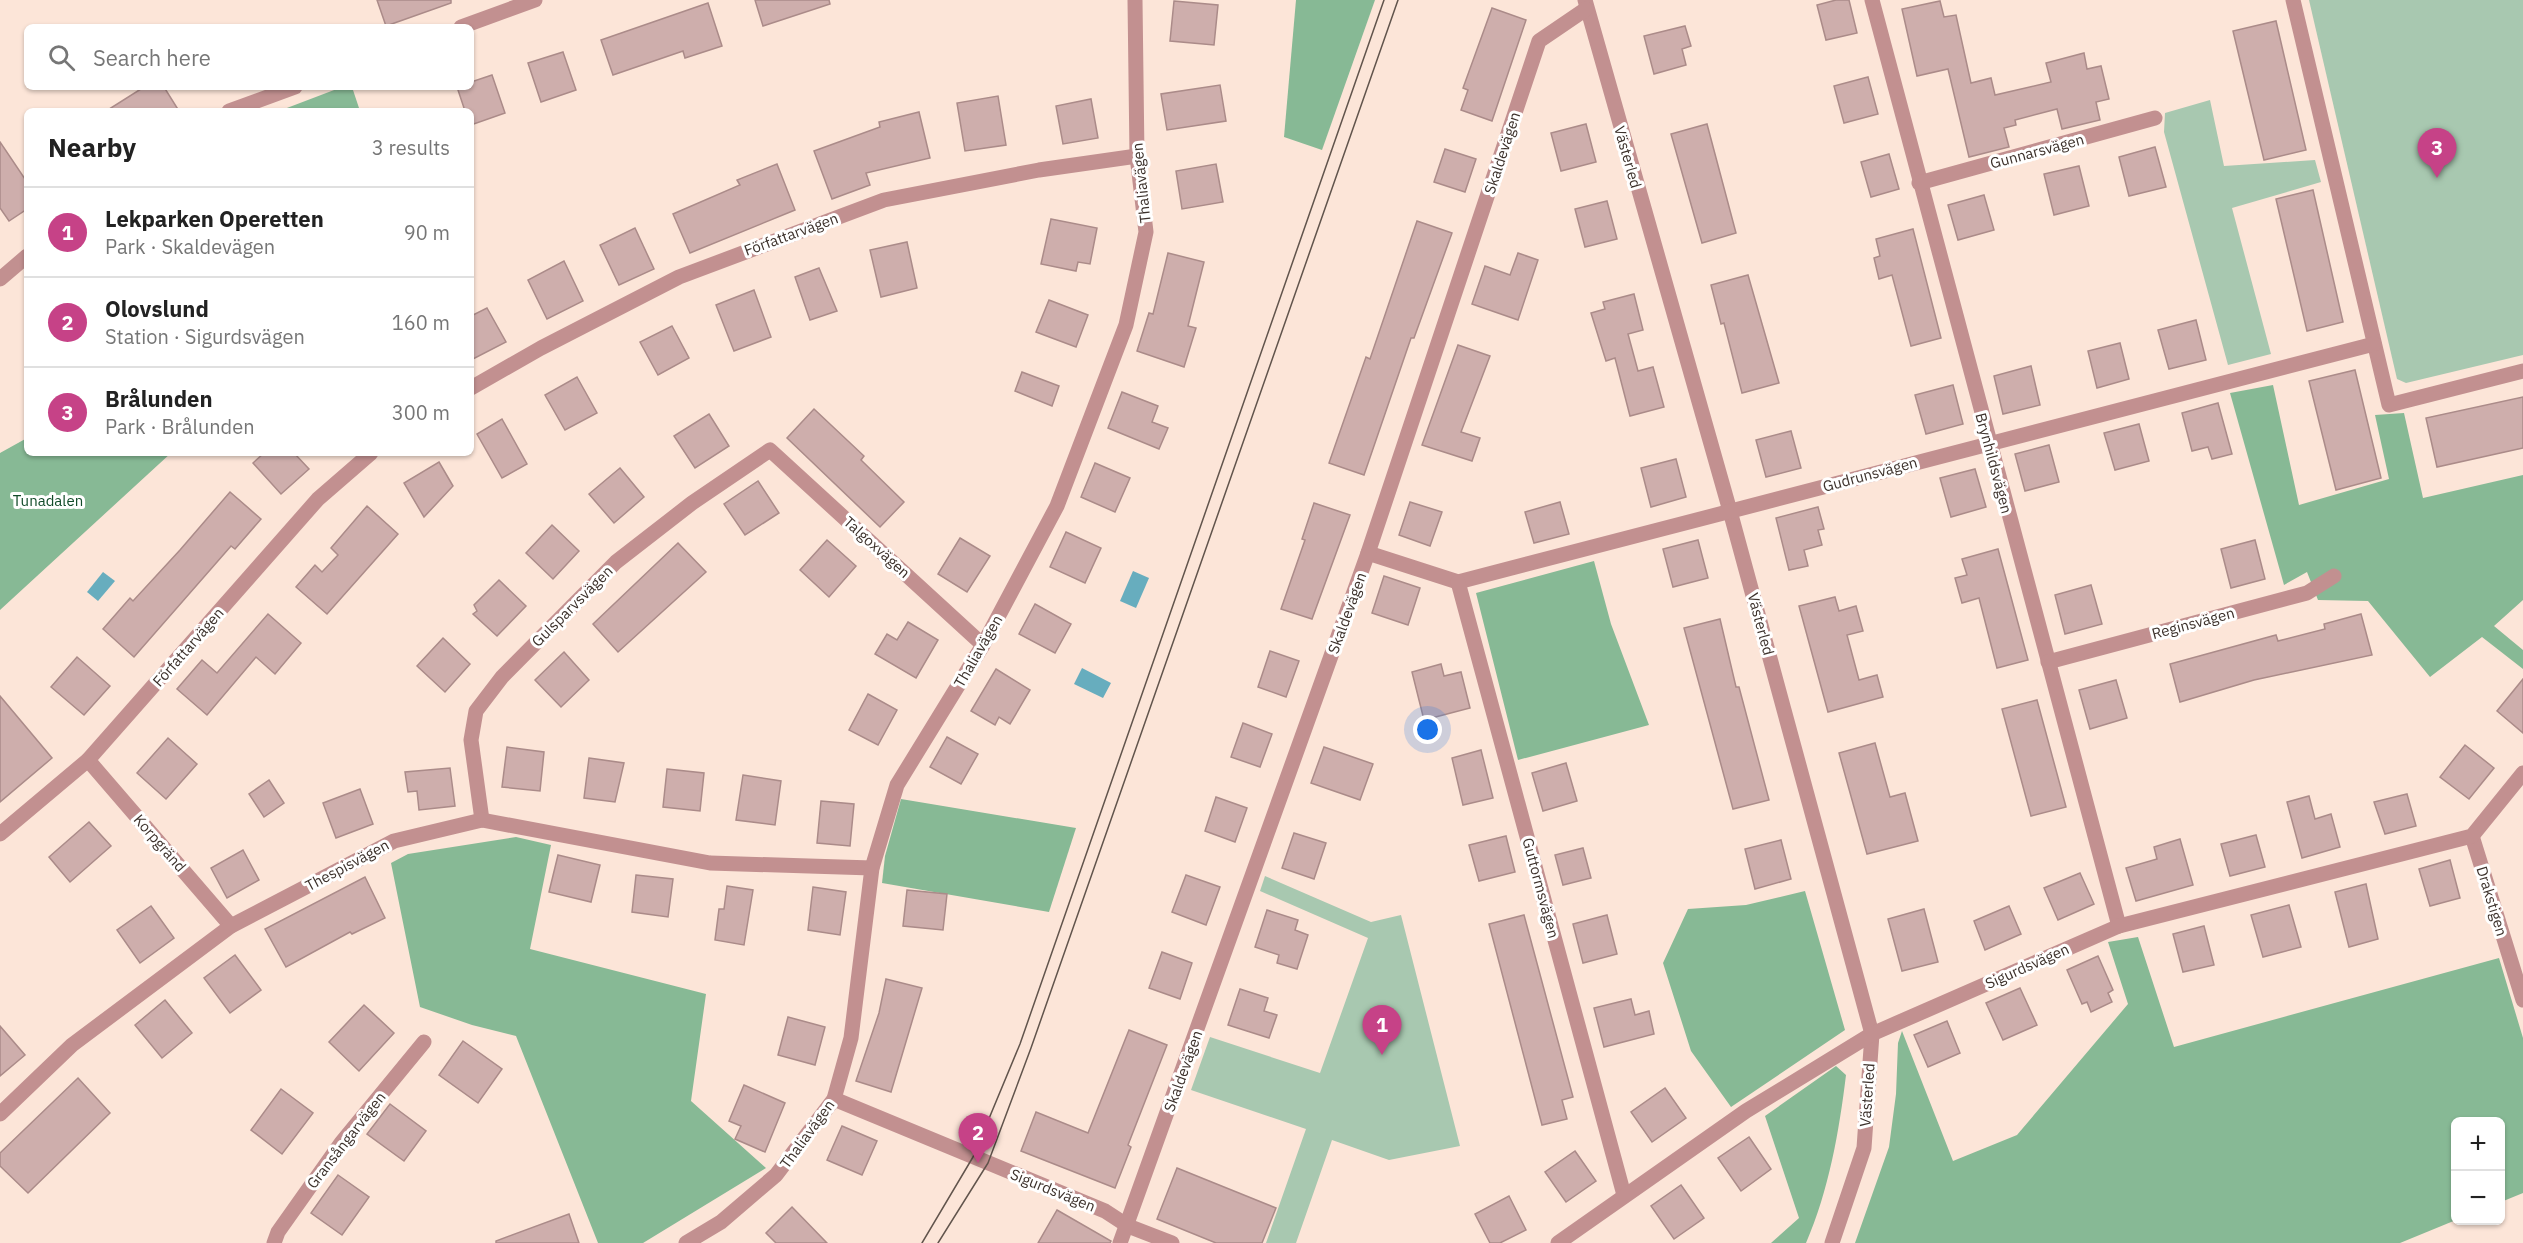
<!DOCTYPE html>
<meta charset="utf-8">
<style>
:root{--surface:#fff;--page:#f2f2f2;--text:#222;--muted:#767676;--line:#e0e0e0;--accent:#c64287}
body{margin:0;font-family:"IBM Plex Sans",sans-serif;background:var(--page);color:var(--text)}
.controls{position:absolute;right:18px;bottom:18px;display:grid;overflow:hidden;border-radius:9px;box-shadow:0 2px 4px #0004}
.controls button{width:54px;height:54px;display:grid;place-items:center;padding:0;border:0;border-bottom:2px solid var(--line);background:var(--surface);color:var(--text);font:30px sans-serif}
.you{position:absolute;left:1428px;top:730px;width:21px;height:21px;margin:-15px;border:4px solid #fff;border-radius:50%;background:#1a73e8;box-shadow:0 0 0 9px #1a73e833}
.badge{display:grid;place-items:center;width:39px;height:39px;border-radius:50%;background:var(--accent);color:#fff;font-size:20px;font-weight:700}
.pin{position:absolute;translate:-50% -50px;filter:drop-shadow(0 2px 3px #0008)}
.pin::after{content:'';position:absolute;top:32px;width:21px;height:18px;background:inherit;clip-path:polygon(0 0,100% 0,50% 100%)}
.list{margin:0;padding:0;list-style:none}
h2{display:flex;justify-content:space-between;align-items:center;height:78px;margin:0;padding:0 24px;font-size:26px}
h2 small{font-size:20px;font-weight:400;color:var(--muted)}
.list li{display:grid;grid-template-columns:39px 1fr auto;gap:18px;align-items:center;box-sizing:border-box;height:90px;padding:0 24px;border-top:2px solid var(--line)}
.list b{display:block;font-size:22px;white-space:nowrap}
.list p{margin:0;font-size:20px;white-space:nowrap;color:var(--muted)}
.list em{font-size:20px;font-style:normal;color:var(--muted)}
.icon{flex:none;width:33px;height:33px;fill:none;stroke:currentColor;stroke-width:2;stroke-linecap:round;stroke-linejoin:round}
.map{position:relative;flex:none;width:2523px;height:1243px;overflow:hidden}
.search{position:absolute;background:var(--surface);box-shadow:0 2px 4px #0004;left:24px;top:24px;width:450px;height:66px;display:flex;align-items:center;gap:15px;box-sizing:border-box;padding:0 21px;border-radius:9px;color:var(--muted);font-size:22px}
.panel{position:absolute;background:var(--surface);box-shadow:0 2px 4px #0004;left:24px;top:108px;width:450px;height:348px;border-radius:9px}
.map>svg:first-child{display:block}
.green{fill:#a8c8b0}
.forest{fill:#87b995}
.water{fill:#67adbe}
.building{fill:#ceaeac;stroke:#ab8b89;stroke-width:1.5}
.lines{fill:none;stroke-linecap:round;stroke-linejoin:round}
.minor{stroke:#c29090;stroke-width:15}
.tram{stroke:#61544c;stroke-width:1.5}
.labels{text-anchor:middle;dominant-baseline:central;stroke-width:6;stroke-linejoin:round;paint-order:stroke}
.street-label{font-size:15px;fill:#3c312b;stroke:#fff}
.park-label{font-size:15px;fill:#114b29;stroke:#fff}
</style>
<div class="map">
<svg width="2523" height="1243" viewBox="0 0 2523 1243">
<rect width="100%" height="100%" fill="#fce5d8"/>
<g class="green">
<polygon points="2309,0 2523,0 2523,355 2406,383 2397,379"/>
<polygon points="2210,100 2224,166 2315,160 2321,182 2232,208 2271,354 2228,365 2164,132 2165,113"/>
<polygon points="1265,876 1371,922 1401,915 1460,1146 1389,1160 1332,1140 1296,1243 1266,1243 1306,1129 1191,1090 1210,1037 1320,1073 1368,938 1260,891"/>
</g>
<g class="forest">
<polygon points="1296,0 1375,0 1322,150 1284,137"/>
<polygon points="342,87 352,87 360,111 279,111"/>
<polygon points="2273,385 2299,505 2389,479 2375,415 2404,413 2423,498 2523,475 2523,600 2494,626 2523,650 2523,669 2482,637 2430,677 2368,601 2318,600 2307,572 2284,585 2230,393"/>
<polygon points="27,438 27,453 171,453 0,610 0,453"/>
<polygon points="1594,561 1611,624 1649,725 1518,760 1476,593"/>
<polygon points="901,799 1076,828 1049,912 882,883 885,856"/>
<polygon points="516,837 551,845 530,949 706,994 691,1101 766,1168 643,1243 598,1243 516,1036 472,1025 420,1007 391,863 408,854"/>
<polygon points="1805,891 1845,1030 1731,1107 1691,1051 1663,963 1688,909 1746,905"/>
<polygon points="2138,937 2174,1047 2499,958 2523,1038 2523,1193 2501,1202 2500,1122 2456,1122 2456,1220 2400,1243 1855,1243 1889,1147 1896,1094 1898,1043 1902,1031 1953,1161 2017,1135 2128,1004 2108,942"/>
<path d="M 1836,1066 L 1846,1075 C 1839,1132 1829,1190 1806,1243 L 1771,1243 L 1799,1218 L 1765,1116 Z"/>
</g>
<g class="water">
<polygon points="1133,571 1149,578 1136,608 1120,601"/>
<polygon points="103,572 115,581 98,601 87,592"/>
<polygon points="1082,668 1111,683 1103,698 1074,684"/>
</g>
<g class="building">
<polygon points="377,0 451,0 451,3 386,26"/>
<polygon points="755,0 829,0 830,4 763,26"/>
<polygon points="1836,0 1849,0 1857,33 1826,40 1817,5"/>
<polygon points="1174,1 1218,5 1214,45 1170,41"/>
<polygon points="1940,1 1944,17 1956,15 1971,83 1991,78 1995,95 2051,82 2046,63 2084,53 2087,69 2101,66 2109,99 2096,102 2100,120 2062,129 2057,109 2015,120 2016,125 2004,128 2009,147 1969,157 1948,69 1917,76 1902,9"/>
<polygon points="708,3 722,46 685,58 683,51 613,75 601,40"/>
<polygon points="1492,8 1526,20 1492,121 1461,110 1468,90 1463,88"/>
<polygon points="2276,21 2306,150 2264,160 2233,31"/>
<polygon points="1685,26 1691,46 1682,49 1686,65 1654,74 1644,36"/>
<polygon points="563,52 576,90 541,102 528,63"/>
<polygon points="492,75 505,113 471,125 471,111 465,111 457,87 471,87 471,82"/>
<polygon points="1868,77 1878,114 1844,123 1834,86"/>
<polygon points="1220,85 1226,121 1167,130 1161,94"/>
<polygon points="144,87 164,87 179,111 106,111"/>
<polygon points="998,96 1006,145 965,151 957,103"/>
<polygon points="1091,99 1098,138 1063,144 1056,106"/>
<polygon points="919,112 930,158 866,173 870,185 832,199 814,151 880,127 879,122"/>
<polygon points="1586,124 1596,162 1561,171 1551,133"/>
<polygon points="1707,124 1736,233 1702,243 1671,134"/>
<polygon points="0,142 27,182 27,209 9,221 0,208"/>
<polygon points="2155,147 2166,187 2129,196 2119,157"/>
<polygon points="1445,149 1476,159 1465,192 1434,182"/>
<polygon points="1889,154 1899,189 1871,197 1861,162"/>
<polygon points="777,164 795,210 690,253 673,214 740,185 737,180"/>
<polygon points="1216,164 1223,202 1182,209 1176,171"/>
<polygon points="2079,166 2089,206 2054,215 2044,174"/>
<polygon points="2313,190 2343,322 2307,331 2276,199"/>
<polygon points="1984,195 1994,230 1958,240 1948,205"/>
<polygon points="1607,201 1617,239 1585,247 1575,209"/>
<polygon points="1051,219 1097,228 1090,264 1078,262 1076,271 1041,264"/>
<polygon points="1417,221 1452,233 1414,338 1411,338 1364,475 1329,463 1366,357 1370,359"/>
<polygon points="635,228 654,269 619,285 600,245"/>
<polygon points="1913,229 1941,338 1911,346 1892,275 1879,279 1874,258 1880,256 1876,239"/>
<polygon points="907,242 917,288 881,297 870,250"/>
<polygon points="1168,253 1204,262 1188,326 1196,328 1184,367 1137,351 1149,313 1153,314"/>
<polygon points="1518,253 1538,260 1518,320 1472,304 1485,266 1510,275"/>
<polygon points="564,261 583,301 547,319 528,280"/>
<polygon points="819,268 837,311 810,320 795,277"/>
<polygon points="1748,275 1779,383 1742,393 1724,323 1721,324 1711,285"/>
<polygon points="754,290 771,337 734,351 716,305"/>
<polygon points="1634,294 1643,330 1628,334 1638,371 1653,367 1664,407 1630,416 1615,358 1606,361 1591,313 1605,309 1603,302"/>
<polygon points="1049,300 1088,315 1076,347 1036,332"/>
<polygon points="487,308 506,342 471,360 471,316"/>
<polygon points="2196,320 2206,360 2169,369 2158,330"/>
<polygon points="672,326 689,358 658,375 640,342"/>
<polygon points="2120,343 2129,379 2097,388 2088,351"/>
<polygon points="1458,345 1490,356 1461,432 1480,438 1472,461 1422,445"/>
<polygon points="2031,366 2040,405 2003,414 1994,376"/>
<polygon points="2355,370 2381,478 2336,490 2309,381"/>
<polygon points="1022,372 1059,386 1052,406 1015,391"/>
<polygon points="577,377 597,413 565,430 545,395"/>
<polygon points="1953,385 1963,424 1926,434 1915,395"/>
<polygon points="1122,392 1158,406 1152,422 1168,428 1159,449 1108,428"/>
<polygon points="2523,397 2523,448 2437,467 2426,418"/>
<polygon points="2218,403 2232,454 2212,459 2208,447 2192,451 2182,413"/>
<polygon points="814,409 864,456 861,460 904,502 880,527 787,438"/>
<polygon points="709,414 729,446 695,468 674,436"/>
<polygon points="502,419 527,464 502,478 477,434"/>
<polygon points="2139,424 2149,461 2115,470 2104,433"/>
<polygon points="1791,431 1801,468 1766,477 1756,440"/>
<polygon points="2049,445 2059,482 2025,491 2015,454"/>
<polygon points="264,453 294,453 309,469 281,494 253,463"/>
<polygon points="1676,459 1686,497 1651,507 1641,468"/>
<polygon points="439,462 453,486 424,517 404,483"/>
<polygon points="1095,463 1130,478 1115,512 1081,497"/>
<polygon points="620,468 644,497 614,523 589,494"/>
<polygon points="1975,469 1986,507 1951,517 1940,478"/>
<polygon points="758,481 779,513 745,535 724,504"/>
<polygon points="230,492 261,519 235,549 231,546 134,657 103,629 130,598 133,601 180,550"/>
<polygon points="1410,502 1442,512 1430,546 1399,535"/>
<polygon points="1560,502 1569,534 1534,543 1525,512"/>
<polygon points="1314,503 1350,515 1312,619 1281,609 1305,540 1302,539"/>
<polygon points="367,506 398,534 327,614 296,587 315,565 322,572 338,555 331,548"/>
<polygon points="1818,507 1824,529 1818,530 1822,545 1804,550 1808,566 1789,570 1776,518"/>
<polygon points="552,525 579,551 553,579 526,553"/>
<polygon points="1066,532 1101,548 1085,583 1050,567"/>
<polygon points="960,538 990,556 967,592 938,574"/>
<polygon points="827,540 856,566 829,597 800,570"/>
<polygon points="1698,540 1708,578 1673,587 1663,549"/>
<polygon points="2255,540 2265,579 2231,588 2221,549"/>
<polygon points="678,543 706,572 618,652 593,624"/>
<polygon points="1998,549 2028,660 1997,668 1979,598 1962,603 1955,578 1967,575 1962,559"/>
<polygon points="1384,576 1420,588 1408,625 1372,613"/>
<polygon points="499,580 526,606 497,636 473,614 477,611 474,605"/>
<polygon points="2091,585 2102,624 2065,634 2055,595"/>
<polygon points="1835,597 1839,611 1856,606 1863,631 1847,635 1859,680 1877,675 1883,697 1828,712 1799,606"/>
<polygon points="1035,604 1071,624 1055,653 1019,634"/>
<polygon points="268,614 301,643 275,674 256,657 207,715 177,689 202,660 217,673"/>
<polygon points="2361,614 2372,655 2254,680 2180,702 2170,664 2276,635 2278,641 2325,629 2324,624"/>
<polygon points="1720,619 1736,687 1739,687 1769,800 1733,809 1684,628"/>
<polygon points="908,622 938,640 916,678 875,654 887,634 897,640"/>
<polygon points="443,638 470,664 445,692 417,666"/>
<polygon points="1270,651 1299,661 1286,697 1258,687"/>
<polygon points="564,652 589,680 561,707 535,680"/>
<polygon points="77,657 110,686 84,715 51,687"/>
<polygon points="1441,664 1444,676 1461,672 1470,708 1424,720 1412,672"/>
<polygon points="996,669 1030,690 1010,724 999,717 995,725 971,711"/>
<polygon points="2523,679 2523,733 2497,711"/>
<polygon points="2116,680 2127,718 2090,729 2079,690"/>
<polygon points="868,694 897,710 878,745 849,730"/>
<polygon points="0,696 52,758 0,802"/>
<polygon points="2037,700 2066,807 2031,816 2002,709"/>
<polygon points="1243,723 1272,734 1260,767 1231,757"/>
<polygon points="947,737 978,754 961,784 930,767"/>
<polygon points="168,738 197,764 166,799 137,773"/>
<polygon points="1875,743 1890,797 1905,793 1918,841 1867,854 1839,753"/>
<polygon points="2465,745 2494,768 2469,799 2440,777"/>
<polygon points="507,747 544,752 540,791 502,787"/>
<polygon points="1324,747 1373,764 1360,800 1311,783"/>
<polygon points="1481,750 1493,798 1463,805 1452,758"/>
<polygon points="589,758 624,763 615,802 584,798"/>
<polygon points="1566,763 1577,801 1543,811 1532,773"/>
<polygon points="450,768 455,806 419,810 417,791 408,792 405,772"/>
<polygon points="667,769 704,773 700,811 663,807"/>
<polygon points="743,775 781,781 775,825 736,820"/>
<polygon points="269,780 284,803 264,817 249,794"/>
<polygon points="360,789 373,824 336,838 323,803"/>
<polygon points="2407,794 2416,826 2385,834 2374,802"/>
<polygon points="2309,796 2315,819 2331,814 2340,847 2302,858 2287,802"/>
<polygon points="1216,797 1247,808 1235,842 1205,831"/>
<polygon points="821,801 854,804 850,846 817,843"/>
<polygon points="89,822 111,846 70,882 49,857"/>
<polygon points="1294,833 1326,843 1314,879 1282,868"/>
<polygon points="2256,835 2265,867 2230,876 2221,844"/>
<polygon points="1506,836 1515,872 1479,881 1469,845"/>
<polygon points="2180,839 2193,885 2136,901 2126,868 2157,859 2154,847"/>
<polygon points="1781,840 1791,879 1755,889 1745,849"/>
<polygon points="1583,848 1591,878 1563,885 1555,855"/>
<polygon points="243,850 259,880 227,898 211,868"/>
<polygon points="558,855 600,865 591,902 549,892"/>
<polygon points="2450,860 2460,898 2430,906 2419,869"/>
<polygon points="2080,873 2094,904 2058,920 2044,888"/>
<polygon points="636,875 673,879 668,917 632,912"/>
<polygon points="1186,875 1220,887 1206,925 1172,912"/>
<polygon points="365,877 385,918 352,934 350,932 286,967 265,929"/>
<polygon points="2366,884 2378,939 2349,947 2335,892"/>
<polygon points="727,886 753,890 744,945 715,940 719,909 724,909"/>
<polygon points="813,887 846,892 840,935 808,930"/>
<polygon points="907,890 947,894 943,930 903,926"/>
<polygon points="2289,905 2301,947 2263,957 2251,915"/>
<polygon points="151,906 174,938 140,963 117,930"/>
<polygon points="2009,906 2021,934 1985,950 1974,921"/>
<polygon points="1924,909 1938,962 1902,971 1888,919"/>
<polygon points="1267,910 1298,920 1295,930 1308,935 1297,969 1277,963 1279,955 1255,947"/>
<polygon points="1524,915 1573,1097 1562,1100 1567,1119 1542,1125 1489,924"/>
<polygon points="1607,915 1617,954 1583,963 1573,924"/>
<polygon points="2204,926 2214,965 2183,972 2173,934"/>
<polygon points="1162,952 1192,963 1180,999 1149,988"/>
<polygon points="235,955 261,990 230,1013 204,978"/>
<polygon points="2098,956 2113,990 2108,993 2112,1002 2091,1012 2087,1002 2082,1004 2067,970"/>
<polygon points="886,979 922,988 891,1092 856,1081 879,1013"/>
<polygon points="2020,988 2037,1025 2003,1040 1986,1003"/>
<polygon points="1240,989 1268,998 1264,1011 1277,1015 1269,1038 1228,1025"/>
<polygon points="1631,999 1635,1015 1649,1011 1654,1034 1604,1047 1594,1008"/>
<polygon points="165,1000 192,1033 162,1058 135,1025"/>
<polygon points="364,1005 394,1033 359,1071 329,1042"/>
<polygon points="788,1017 825,1027 815,1065 778,1055"/>
<polygon points="1947,1021 1960,1053 1928,1067 1914,1035"/>
<polygon points="0,1026 25,1055 0,1076"/>
<polygon points="1129,1030 1167,1045 1128,1145 1131,1147 1115,1188 1021,1151 1036,1112 1088,1133"/>
<polygon points="463,1041 502,1069 478,1103 439,1075"/>
<polygon points="78,1078 110,1113 28,1193 0,1166 0,1153"/>
<polygon points="744,1085 785,1103 765,1152 735,1139 741,1126 729,1121"/>
<polygon points="1665,1088 1686,1118 1652,1142 1631,1112"/>
<polygon points="281,1089 313,1113 282,1154 251,1130"/>
<polygon points="390,1104 426,1131 404,1161 367,1134"/>
<polygon points="842,1126 877,1141 862,1175 827,1160"/>
<polygon points="1749,1137 1771,1169 1741,1191 1718,1158"/>
<polygon points="1575,1151 1596,1181 1566,1202 1545,1172"/>
<polygon points="1177,1168 1276,1208 1262,1243 1216,1243 1157,1219"/>
<polygon points="338,1175 369,1197 342,1235 311,1213"/>
<polygon points="1681,1185 1704,1218 1674,1239 1651,1206"/>
<polygon points="1509,1196 1526,1230 1500,1243 1490,1243 1475,1214"/>
<polygon points="792,1207 827,1243 776,1243 766,1233"/>
<polygon points="1057,1210 1111,1241 1110,1243 1038,1243"/>
<polygon points="569,1214 579,1243 496,1243 496,1241"/>
</g>
<g class="lines">
<g class="minor">
<polyline points="1585,0 1730,511 1872,1034 1864,1148 1832,1243"/>
<polyline points="1872,0 2119,926"/>
<polyline points="2293,0 2389,405 2523,371"/>
<polyline points="461,27 535,0"/>
<polyline points="229,111 295,87"/>
<polyline points="1919,183 2155,118"/>
<polyline points="0,279 27,256"/>
<polyline points="471,388 541,348 679,277 884,200 1039,170 1137,156"/>
<polyline points="1368,553 1458,582 2374,344"/>
<polyline points="1458,582 1624,1195"/>
<polyline points="2048,662 2307,593 2334,576"/>
<polyline points="88,760 231,926"/>
<polyline points="482,820 471,740 476,711 502,677 616,562 692,503 770,450 983,645"/>
<polyline points="0,834 88,760 318,499 371,453"/>
<polyline points="2472,836 2523,1000"/>
<polyline points="834,1099 1105,1211 1128,1226 1172,1243"/>
<polyline points="0,1114 72,1045 231,926 394,841 482,820 710,863 872,868"/>
<polyline points="274,1243 278,1232 341,1143 424,1042"/>
<polyline points="686,1243 721,1222 776,1175 834,1099 851,1038 872,868 897,785 983,645 1057,506 1126,325 1146,232 1137,156 1135,0"/>
<polyline points="1120,1243 1368,553 1539,41 1586,9"/>
<polyline points="1558,1243 1746,1111 1872,1034 2119,926 2472,836 2523,773"/>
</g>
<g class="tram">
<polyline points="922,1243 973,1157 1020,1044 1384,0"/>
<polyline points="938,1243 988,1163 1031,1048 1398,0"/>
</g>
</g>
<g class="labels">
<g class="street-label">
<text transform="translate(2037 151) rotate(-15)">Gunnarsvägen</text>
<text transform="translate(1502 153) rotate(-72)">Skaldevägen</text>
<text transform="translate(1628 157) rotate(74)">Västerled</text>
<text transform="translate(1141 183) rotate(-96)">Thaliavägen</text>
<text transform="translate(791 234) rotate(-20)">Författarvägen</text>
<text transform="translate(1994 463) rotate(75)">Brynhildsvägen</text>
<text transform="translate(1870 474) rotate(-15)">Gudrunsvägen</text>
<text transform="translate(877 547) rotate(42)">Talgoxvägen</text>
<text transform="translate(572 606) rotate(-45)">Gulsparvsvägen</text>
<text transform="translate(1347 613) rotate(-70)">Skaldevägen</text>
<text transform="translate(2193 623) rotate(-15)">Reginsvägen</text>
<text transform="translate(1761 624) rotate(75)">Västerled</text>
<text transform="translate(188 647) rotate(-49)">Författarvägen</text>
<text transform="translate(978 651) rotate(-60)">Thaliavägen</text>
<text transform="translate(160 843) rotate(49)">Korpgränd</text>
<text transform="translate(347 865) rotate(-28)">Thespisvägen</text>
<text transform="translate(1541 888) rotate(75)">Guttormsvägen</text>
<text transform="translate(2492 901) rotate(73)">Drakstigen</text>
<text transform="translate(2027 966) rotate(-24)">Sigurdsvägen</text>
<text transform="translate(1183 1071) rotate(-70)">Skaldevägen</text>
<text transform="translate(1867 1095) rotate(-86)">Västerled</text>
<text transform="translate(807 1134) rotate(-54)">Thaliavägen</text>
<text transform="translate(346 1140) rotate(-52)">Gransångarvägen</text>
<text transform="translate(1053 1190) rotate(22)">Sigurdsvägen</text>
</g>
<g class="park-label">
<text x="48" y="500">Tunadalen</text>
</g>
</g>
</svg>
<div class="controls">
<button>+</button>
<button>−</button>
</div>
<div class="you"></div>
<div class="pin badge" style="left:1382px;top:1055px">1</div>
<div class="pin badge" style="left:978px;top:1163px">2</div>
<div class="pin badge" style="left:2437px;top:178px">3</div>
<div class="search"><svg class="icon" aria-label="search" viewBox="0 0 24 24"><circle cx="10" cy="10" r="6"/><path d="M15 15l6 6"/></svg>Search here</div>
<section class="panel">
<h2>Nearby<small>3 results</small></h2>
<ul class="list">
<li><span class="badge">1</span><div><b>Lekparken Operetten</b><p>Park · Skaldevägen</p></div><em>90 m</em></li>
<li><span class="badge">2</span><div><b>Olovslund</b><p>Station · Sigurdsvägen</p></div><em>160 m</em></li>
<li><span class="badge">3</span><div><b>Brålunden</b><p>Park · Brålunden</p></div><em>300 m</em></li>
</ul>
</section>
</div>
